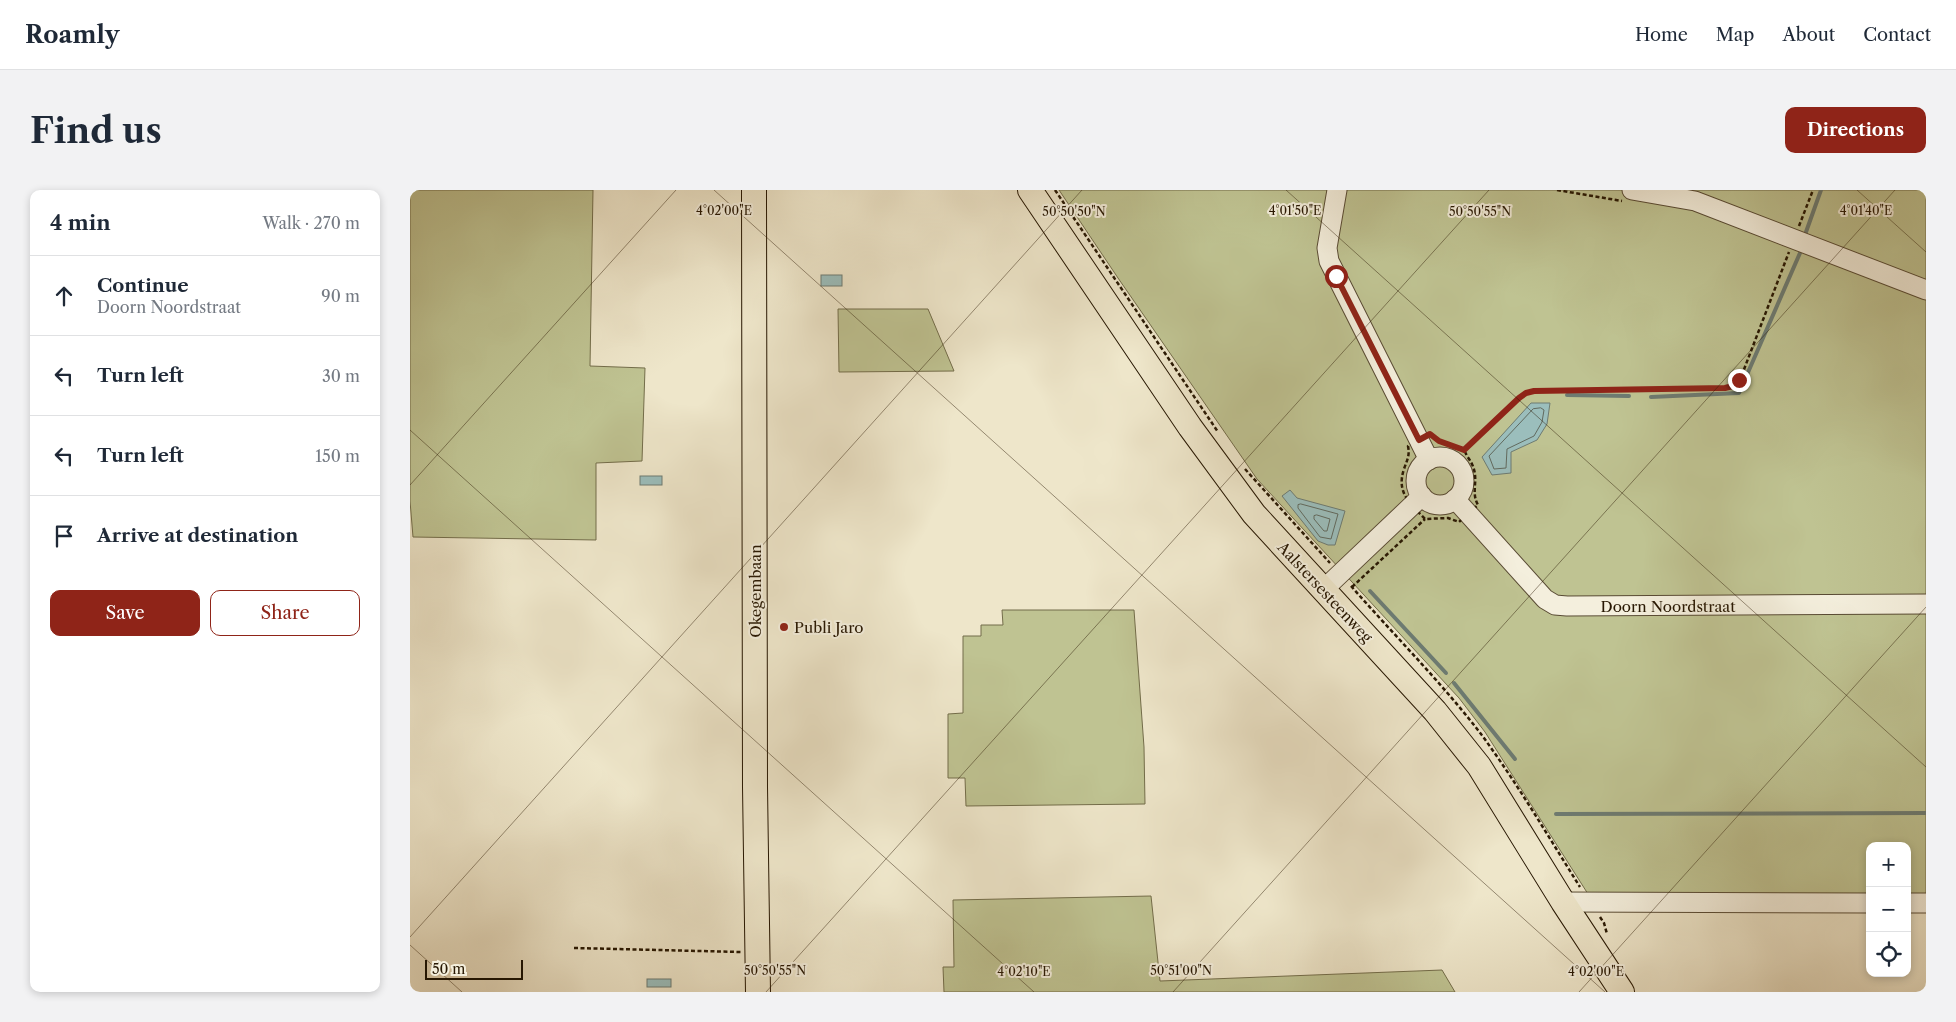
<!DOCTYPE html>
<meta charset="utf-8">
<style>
:root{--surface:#fff;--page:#f2f2f3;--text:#1f2937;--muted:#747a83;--line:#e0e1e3;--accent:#8f2418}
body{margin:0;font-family:"Libre Caslon Text",serif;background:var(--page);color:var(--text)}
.controls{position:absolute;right:15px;bottom:15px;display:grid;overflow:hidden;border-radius:10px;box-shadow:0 2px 8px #0003}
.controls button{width:45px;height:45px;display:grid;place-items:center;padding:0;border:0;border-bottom:1px solid var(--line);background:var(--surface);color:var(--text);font:25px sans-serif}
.scale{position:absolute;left:15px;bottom:12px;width:98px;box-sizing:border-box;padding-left:5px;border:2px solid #271702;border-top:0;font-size:14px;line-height:18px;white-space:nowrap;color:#271702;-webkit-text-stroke:4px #f4efdd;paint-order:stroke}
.stop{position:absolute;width:15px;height:15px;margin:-11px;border:4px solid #8f2418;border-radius:50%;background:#fff}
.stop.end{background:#8f2418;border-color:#fff;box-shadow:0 1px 5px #0008}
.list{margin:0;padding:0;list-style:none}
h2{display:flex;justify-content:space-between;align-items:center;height:65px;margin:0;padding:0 20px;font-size:21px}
h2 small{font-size:16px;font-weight:400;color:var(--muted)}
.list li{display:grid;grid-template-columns:32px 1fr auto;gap:15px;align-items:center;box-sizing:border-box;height:80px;padding:0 20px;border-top:1px solid var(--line)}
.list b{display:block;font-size:19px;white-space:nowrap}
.list p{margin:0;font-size:16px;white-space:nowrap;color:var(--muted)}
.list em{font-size:16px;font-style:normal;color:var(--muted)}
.actions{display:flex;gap:10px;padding:15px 20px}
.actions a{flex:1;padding:11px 0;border:1px solid var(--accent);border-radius:10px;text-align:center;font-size:18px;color:var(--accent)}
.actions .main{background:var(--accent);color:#fff}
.icon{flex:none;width:28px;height:28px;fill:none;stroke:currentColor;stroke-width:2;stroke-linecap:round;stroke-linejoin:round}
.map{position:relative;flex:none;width:1516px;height:802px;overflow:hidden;border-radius:10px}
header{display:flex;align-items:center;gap:30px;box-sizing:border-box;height:70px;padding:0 25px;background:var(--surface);border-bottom:1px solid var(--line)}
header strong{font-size:24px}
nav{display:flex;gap:28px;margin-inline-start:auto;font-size:18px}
.intro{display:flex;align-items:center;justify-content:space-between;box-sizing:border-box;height:120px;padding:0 30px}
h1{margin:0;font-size:35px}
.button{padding:12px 22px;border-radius:10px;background:var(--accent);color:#fff;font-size:18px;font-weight:700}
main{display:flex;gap:30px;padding:0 30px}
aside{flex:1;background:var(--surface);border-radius:10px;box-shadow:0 2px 8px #0003}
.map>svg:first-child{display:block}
.green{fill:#bfc392;stroke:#736d4a}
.water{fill:#9bbebc;stroke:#6d7b72}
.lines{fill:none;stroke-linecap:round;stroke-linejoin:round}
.shore{stroke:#616a5f;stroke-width:1}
.stream{stroke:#6d7b72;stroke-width:4}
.minor-casing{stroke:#594b34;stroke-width:21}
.major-casing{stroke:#271702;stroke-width:26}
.path{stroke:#271702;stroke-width:2.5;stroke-dasharray:4 2.5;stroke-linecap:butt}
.minor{stroke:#f4efdd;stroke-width:19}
.major{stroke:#eee6ca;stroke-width:24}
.route{stroke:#8f2418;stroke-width:6}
.ticks{fill:none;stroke:#271702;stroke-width:1;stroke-opacity:0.45}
.poi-dot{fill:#8f2418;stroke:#f4efdd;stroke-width:2}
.labels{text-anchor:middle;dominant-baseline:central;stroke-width:4;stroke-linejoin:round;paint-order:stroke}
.street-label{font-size:15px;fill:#271702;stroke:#f4efdd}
.poi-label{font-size:15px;fill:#271702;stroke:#f4efdd;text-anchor:start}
.ticks-label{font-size:12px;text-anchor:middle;fill:#271702;stroke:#f4efdd;stroke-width:4;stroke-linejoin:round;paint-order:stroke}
</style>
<header>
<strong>Roamly</strong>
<nav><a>Home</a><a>Map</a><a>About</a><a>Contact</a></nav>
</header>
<div class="intro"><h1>Find us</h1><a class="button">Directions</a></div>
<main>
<aside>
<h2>4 min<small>Walk · 270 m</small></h2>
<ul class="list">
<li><svg class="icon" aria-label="ahead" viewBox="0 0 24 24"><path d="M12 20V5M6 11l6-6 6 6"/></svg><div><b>Continue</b><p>Doorn Noordstraat</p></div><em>90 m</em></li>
<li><svg class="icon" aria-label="left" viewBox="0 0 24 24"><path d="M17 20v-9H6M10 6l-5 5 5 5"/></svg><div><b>Turn left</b></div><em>30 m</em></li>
<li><svg class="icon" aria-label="left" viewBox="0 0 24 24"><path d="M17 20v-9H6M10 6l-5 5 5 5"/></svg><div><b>Turn left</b></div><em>150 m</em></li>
<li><svg class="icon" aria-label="arrive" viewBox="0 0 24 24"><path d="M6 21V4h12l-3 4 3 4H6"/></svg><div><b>Arrive at destination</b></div></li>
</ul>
<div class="actions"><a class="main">Save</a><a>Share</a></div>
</aside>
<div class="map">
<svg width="1516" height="802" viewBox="0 0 1516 802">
<rect width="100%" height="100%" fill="#eee6ca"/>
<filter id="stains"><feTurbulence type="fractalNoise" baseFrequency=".004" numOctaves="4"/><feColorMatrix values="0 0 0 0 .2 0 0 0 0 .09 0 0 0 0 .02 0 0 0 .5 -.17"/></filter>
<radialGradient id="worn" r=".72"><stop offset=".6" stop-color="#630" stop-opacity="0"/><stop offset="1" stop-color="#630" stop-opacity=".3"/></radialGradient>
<g class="green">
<polygon points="0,0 183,0 180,176 235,178 232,271 186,273 186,350 3,347 0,311"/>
<polygon points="649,0 1516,0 1516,707 1497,708 1497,656 1460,656 1460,708 1178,704 1075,542 1049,508 847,289 708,88"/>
<polygon points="428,119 518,119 544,181 429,182"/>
<polygon points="592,420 724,420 734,557 735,614 556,616 555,588 538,588 538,524 553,523 553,446 571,446 571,435 593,435"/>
<polygon points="741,706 750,791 1032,780 1045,802 534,802 533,777 544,777 543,710"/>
</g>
<g class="water">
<rect x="411" y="85" width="21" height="11"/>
<polygon points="1121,213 1140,213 1137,234 1127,250 1101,262 1101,283 1082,285 1072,267"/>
<rect x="230" y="286" width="22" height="9"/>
<polygon points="880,300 887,308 935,321 925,355 918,355 908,351 872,306"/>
<rect x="237" y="789" width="24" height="8"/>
</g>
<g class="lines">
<g class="shore">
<polygon points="1131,218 1134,220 1132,232 1124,246 1097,259 1096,278 1084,279 1079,266 1123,219"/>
<polygon points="891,314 928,324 921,349 910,347 888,318 888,315"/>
<polygon points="907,325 920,329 917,341 914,341 904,329 904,326"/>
</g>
<g class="stream">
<polyline points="1396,42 1411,0"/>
<polyline points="1157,205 1219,206"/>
<polyline points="1241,207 1329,203 1390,63"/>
<polyline points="960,401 1036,483"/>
<polyline points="1044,493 1105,569"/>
<polyline points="1146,624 1516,623"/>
</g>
<g class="minor-casing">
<g id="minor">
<polyline points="927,0 917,58 919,71 1019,270"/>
<polyline points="1222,0 1285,11 1516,100"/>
<circle cx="1030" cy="291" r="24"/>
<polyline points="1045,309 1135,409 1145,415 1157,416 1516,414"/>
<polyline points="913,400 1012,306"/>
<polyline points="1153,712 1460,713"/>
<polyline points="1497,713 1516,713"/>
</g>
</g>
<g class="major-casing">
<g id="major">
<polyline points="344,0 345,597 348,802"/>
<polyline points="620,0 780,237 844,324 1025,521 1069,576 1153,712 1212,802"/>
</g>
</g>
<g class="path">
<polyline points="645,0 808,242"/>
<polyline points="1147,0 1212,11"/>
<polyline points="1389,36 1403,0"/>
<path d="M 1020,244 C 1031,254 1044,253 1053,260 C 1055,261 1056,264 1057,266 C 1073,287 1059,299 1068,315 L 1049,332 L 1038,328 L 1015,329 C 1000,313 986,303 994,279 C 997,270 1000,266 998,256 Z"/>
<polyline points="1054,260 1109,208 1116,203 1124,201 1315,199 1323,196 1333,182 1379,62"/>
<polyline points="835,279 920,373"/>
<path d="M 941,396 C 984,445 1031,492 1071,544 C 1107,593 1138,646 1170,697"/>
<polyline points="942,397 1015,329"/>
<polyline points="1190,727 1194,733 1197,744"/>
<polyline points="164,758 331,762"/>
</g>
<use href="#minor" class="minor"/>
<use href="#major" class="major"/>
</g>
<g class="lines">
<polyline class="route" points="926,86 1009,250 1020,244 1029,251 1054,260 1109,208 1116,203 1124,201 1315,198 1323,196 1329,190"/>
</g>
<path class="ticks" d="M 304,0 L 1195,802M 876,0 L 1516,577M 1447,0 L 1516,62M 0,240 L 624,802M 0,295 L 266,0M 0,747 L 672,0M 0,755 L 52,802M 356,802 L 1079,0M 763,802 L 1485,0M 1169,802 L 1516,417"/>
<circle class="poi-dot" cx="374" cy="437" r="5"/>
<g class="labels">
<g class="street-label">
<text transform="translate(345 401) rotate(-90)">Okegembaan</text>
<text transform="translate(915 402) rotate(47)">Aalstersesteenweg</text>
<text x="1258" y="416">Doorn Noordstraat</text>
</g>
<g class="poi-label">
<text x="384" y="437">Publi Jaro</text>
</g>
</g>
<g class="ticks-label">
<text x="1456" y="25">4°01'40"E</text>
<text x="314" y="25">4°02'00"E</text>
<text x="885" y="25">4°01'50"E</text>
<text x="664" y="26">50°50'50"N</text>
<text x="1070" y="26">50°50'55"N</text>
<text x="365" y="785">50°50'55"N</text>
<text x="771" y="785">50°51'00"N</text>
<text x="614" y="786">4°02'10"E</text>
<text x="1186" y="786">4°02'00"E</text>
</g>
<rect width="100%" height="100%" filter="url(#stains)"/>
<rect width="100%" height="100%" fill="url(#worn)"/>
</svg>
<div class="controls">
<button>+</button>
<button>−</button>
<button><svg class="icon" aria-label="locate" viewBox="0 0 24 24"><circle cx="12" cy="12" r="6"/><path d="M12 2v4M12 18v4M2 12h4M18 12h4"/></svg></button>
</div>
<div class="scale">50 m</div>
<div class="stop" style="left:926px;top:86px"></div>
<div class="stop end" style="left:1329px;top:190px"></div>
</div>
</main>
